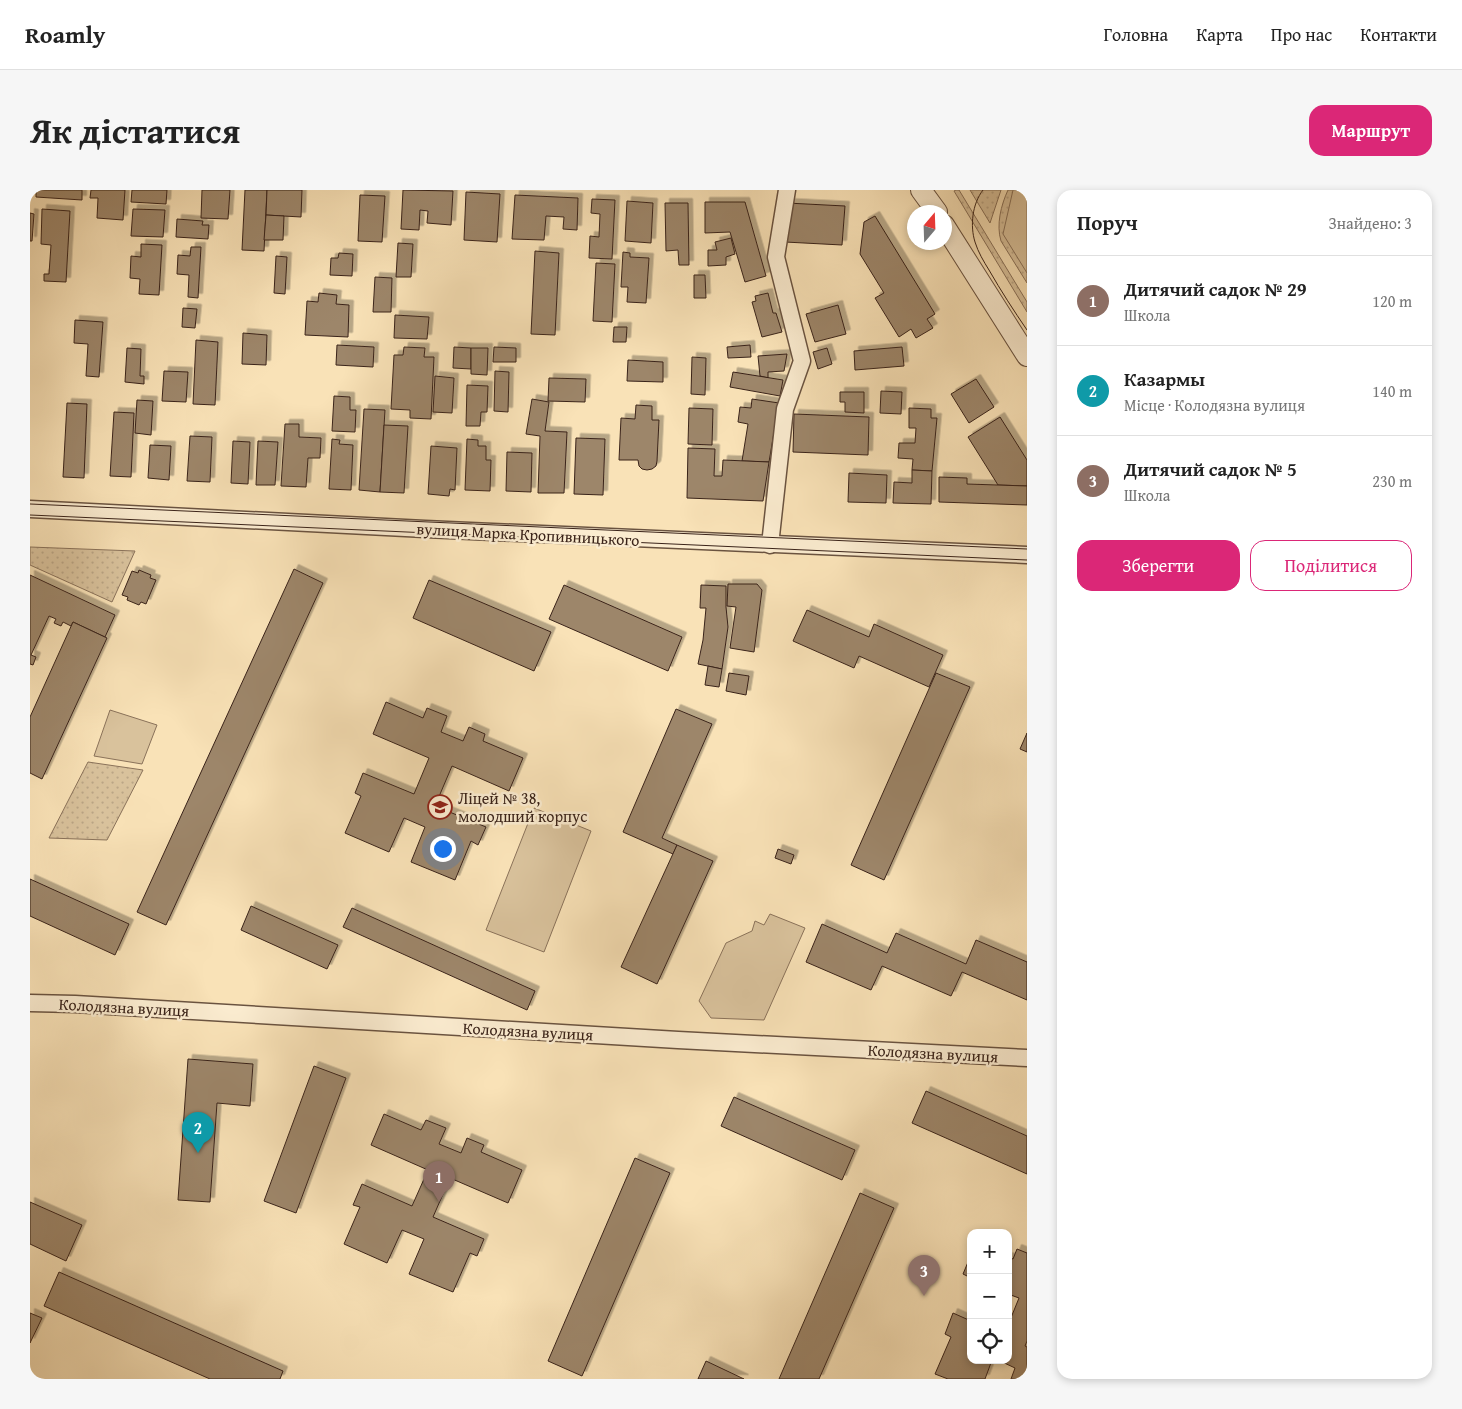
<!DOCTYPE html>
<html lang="uk">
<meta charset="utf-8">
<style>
:root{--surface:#fff;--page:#f6f6f6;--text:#222;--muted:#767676;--line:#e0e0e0;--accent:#db2777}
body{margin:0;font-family:"Gentium Book Plus",serif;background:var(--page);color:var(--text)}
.controls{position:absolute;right:15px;bottom:15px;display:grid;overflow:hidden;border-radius:10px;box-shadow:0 2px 8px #0003}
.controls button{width:45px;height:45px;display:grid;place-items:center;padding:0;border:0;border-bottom:1px solid var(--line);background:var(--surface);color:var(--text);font:25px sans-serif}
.compass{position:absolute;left:877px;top:15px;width:45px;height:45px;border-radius:50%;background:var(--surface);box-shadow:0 2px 8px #0003;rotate:19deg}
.you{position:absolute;left:412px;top:658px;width:18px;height:18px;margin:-12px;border:4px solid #fff;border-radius:50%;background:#1a73e8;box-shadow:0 0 0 8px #1a73e833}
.badge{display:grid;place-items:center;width:32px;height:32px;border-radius:50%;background:var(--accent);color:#fff;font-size:16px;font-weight:700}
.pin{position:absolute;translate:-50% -41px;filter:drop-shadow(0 1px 2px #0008)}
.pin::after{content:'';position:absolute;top:26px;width:18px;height:15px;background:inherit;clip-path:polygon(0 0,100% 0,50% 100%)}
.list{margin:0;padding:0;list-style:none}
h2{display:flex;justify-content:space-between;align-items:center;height:65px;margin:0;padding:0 20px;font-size:21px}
h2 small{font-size:16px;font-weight:400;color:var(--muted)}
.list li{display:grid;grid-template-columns:32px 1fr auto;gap:15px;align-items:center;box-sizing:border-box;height:90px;padding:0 20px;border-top:1px solid var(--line)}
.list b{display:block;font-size:19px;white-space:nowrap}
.list p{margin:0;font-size:16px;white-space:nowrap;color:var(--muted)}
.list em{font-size:16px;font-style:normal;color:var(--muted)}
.actions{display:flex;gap:10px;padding:15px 20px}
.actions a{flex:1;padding:11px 0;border:1px solid var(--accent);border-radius:15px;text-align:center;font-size:18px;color:var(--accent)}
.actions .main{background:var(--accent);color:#fff}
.icon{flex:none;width:28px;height:28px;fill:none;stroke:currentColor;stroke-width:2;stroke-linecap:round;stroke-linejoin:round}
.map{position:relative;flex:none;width:997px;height:1189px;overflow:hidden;border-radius:15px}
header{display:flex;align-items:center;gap:30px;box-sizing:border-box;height:70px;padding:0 25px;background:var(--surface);border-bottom:1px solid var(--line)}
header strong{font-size:24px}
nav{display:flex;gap:28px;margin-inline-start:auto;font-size:18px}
.intro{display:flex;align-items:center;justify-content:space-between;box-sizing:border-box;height:120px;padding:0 30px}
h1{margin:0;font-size:35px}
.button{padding:12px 22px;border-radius:15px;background:var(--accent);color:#fff;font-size:18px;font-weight:700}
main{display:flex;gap:30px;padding:0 30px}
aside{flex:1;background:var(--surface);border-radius:15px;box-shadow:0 2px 8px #0003}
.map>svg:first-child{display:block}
.grass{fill:url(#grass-dots);stroke:#8a725a}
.green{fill:#d9c29c;stroke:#8a725a}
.building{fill:#9d866b;stroke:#3a2319;filter:url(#shadow)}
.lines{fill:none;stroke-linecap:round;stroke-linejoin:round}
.minor-casing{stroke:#6a5340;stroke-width:19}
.tertiary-casing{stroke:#6a5340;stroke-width:22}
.minor{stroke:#fbecd0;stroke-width:16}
.tertiary{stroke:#fbecd0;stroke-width:20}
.tram{stroke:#3a2319;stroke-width:1}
.labels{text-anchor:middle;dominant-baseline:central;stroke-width:5;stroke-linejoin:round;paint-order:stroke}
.street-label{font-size:16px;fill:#3a2319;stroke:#fbecd0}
.poi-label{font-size:16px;fill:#3a2319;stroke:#fbecd0;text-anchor:start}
</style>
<header>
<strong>Roamly</strong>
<nav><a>Головна</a><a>Карта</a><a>Про нас</a><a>Контакти</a></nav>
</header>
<div class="intro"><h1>Як дістатися</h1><a class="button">Маршрут</a></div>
<main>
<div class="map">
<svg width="997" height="1189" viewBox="0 0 997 1189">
<defs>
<pattern id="grass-dots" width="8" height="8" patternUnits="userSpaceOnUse" patternTransform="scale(1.25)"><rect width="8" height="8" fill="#d9c29c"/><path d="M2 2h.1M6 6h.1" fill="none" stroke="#bba686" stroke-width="1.8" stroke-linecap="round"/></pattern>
<filter id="shadow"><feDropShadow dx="4.5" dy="-4.5" stdDeviation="0" flood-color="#0004"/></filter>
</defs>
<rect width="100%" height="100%" fill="#f9e2b7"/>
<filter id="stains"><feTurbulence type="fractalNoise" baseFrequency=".004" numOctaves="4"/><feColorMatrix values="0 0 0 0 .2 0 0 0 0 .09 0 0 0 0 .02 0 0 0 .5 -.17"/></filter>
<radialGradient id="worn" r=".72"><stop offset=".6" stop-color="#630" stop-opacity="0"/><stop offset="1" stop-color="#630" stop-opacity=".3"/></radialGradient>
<g class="grass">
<polygon points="926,0 929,0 997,112 997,122 924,1"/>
<polygon points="940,0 971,0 960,33"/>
<path d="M 978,0 L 997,0 L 997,93 L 971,51 C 966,35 971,15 978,0 Z"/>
<polygon points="0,357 105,361 82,412 0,375"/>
<polygon points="58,572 113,580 77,650 19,648"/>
</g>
<g class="green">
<polygon points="983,0 997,0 997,83 973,44"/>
<polygon points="80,520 127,535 112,574 64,566"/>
<polygon points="504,618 561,641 514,762 456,740"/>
<polygon points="740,724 775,738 734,830 681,828 669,811 696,753 722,741 725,731 734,735"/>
</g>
<g class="building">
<polygon points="6,0 52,0 52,10 6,7"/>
<polygon points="61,0 95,0 93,30 67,28 68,8 60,8"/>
<polygon points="102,0 137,0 136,14 101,12"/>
<polygon points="172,0 200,0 198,29 171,28"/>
<polygon points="215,0 237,0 234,61 212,60"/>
<polygon points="237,0 272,0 271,27 236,25"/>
<polygon points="373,0 423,1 421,35 397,33 398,21 390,20 389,40 371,39"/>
<polygon points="436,2 470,4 467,52 434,50"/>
<polygon points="330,5 355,6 352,52 328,51"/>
<polygon points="485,5 548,8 547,40 533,39 534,27 516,26 514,50 482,49"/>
<polygon points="562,9 585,10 582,69 559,68 560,46 569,47 570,24 561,23"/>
<polygon points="597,11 623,13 621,53 595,51"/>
<polygon points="675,12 715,12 736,86 715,92 700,42 675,43"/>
<polygon points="635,13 658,13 659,75 649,75 648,60 636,61"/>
<polygon points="757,13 815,16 812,55 755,52"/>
<polygon points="12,19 40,21 36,92 14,91 14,84 19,84 21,55 11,54"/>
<polygon points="103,19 135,20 133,47 101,46"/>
<polygon points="0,23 4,24 2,51 0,51"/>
<polygon points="236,25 254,26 253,50 234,50"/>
<polygon points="845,26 905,124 897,129 903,138 886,148 881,139 869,147 845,108 854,103 830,64 834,32"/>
<polygon points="147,29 173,31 172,35 179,35 178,49 146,47"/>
<polygon points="701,48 705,64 696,67 696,75 678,76 678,60 687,60 685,52"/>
<polygon points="368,53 383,54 381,87 366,87"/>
<polygon points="111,54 132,55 129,105 109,104 110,89 100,88 101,66 111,67"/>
<polygon points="161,57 171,57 168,108 158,107 159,85 147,84 148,65 160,66"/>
<polygon points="505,61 529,63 525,145 501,144"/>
<polygon points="593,62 600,63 600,67 619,68 616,113 597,112 598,97 591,97"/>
<polygon points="309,63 323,64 322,86 300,85 301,68 308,68"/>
<polygon points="246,66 257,67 255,104 244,103"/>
<polygon points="566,73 585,74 582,132 563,131"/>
<polygon points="664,85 675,85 676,108 664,108"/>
<polygon points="345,87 362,88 361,122 343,122"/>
<polygon points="289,103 307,105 306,114 319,115 318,147 275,145 277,111 288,112"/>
<polygon points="738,103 743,123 746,123 752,142 732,147 722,112 726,111 725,106"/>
<polygon points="808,115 816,144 785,152 776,124"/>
<polygon points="153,118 167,119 165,138 152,137"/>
<polygon points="365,125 399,127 397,149 364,148"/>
<polygon points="45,130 73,132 69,187 56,186 58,154 44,153"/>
<polygon points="584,137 597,137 596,152 583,152"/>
<polygon points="213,143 237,145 236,175 212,174"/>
<polygon points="166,150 188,152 185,215 163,214"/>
<polygon points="307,155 344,157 343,177 306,175"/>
<polygon points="720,155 721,167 698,168 697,157"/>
<polygon points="374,157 395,158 394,167 404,167 401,229 380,228 380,220 361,219 364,165 373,165"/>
<polygon points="424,157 441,158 441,179 423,178"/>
<polygon points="464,157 486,158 486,172 463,172"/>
<polygon points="872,157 874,176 825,180 824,161"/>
<polygon points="97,158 111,159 110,186 114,186 114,194 95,192"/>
<polygon points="441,158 458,158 457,185 441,184"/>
<polygon points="797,158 802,174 788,179 783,162"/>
<polygon points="757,164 754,181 738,182 738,188 730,186 728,166"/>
<polygon points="662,167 676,168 675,205 661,204"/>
<polygon points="598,170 633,172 633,192 597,191"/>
<polygon points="134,181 158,182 156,212 132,211"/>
<polygon points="465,181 479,182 478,222 464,221"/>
<polygon points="703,182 753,190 750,206 700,197"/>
<polygon points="405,186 424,188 422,223 403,222"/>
<polygon points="519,188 556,189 555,212 518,211"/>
<polygon points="946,189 964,217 939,233 921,204"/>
<polygon points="437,195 458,196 457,222 451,222 450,236 436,236"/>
<polygon points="851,201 872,202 871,224 850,223"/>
<polygon points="810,202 834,202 834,223 815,222 815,212 810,212"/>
<polygon points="304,206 320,207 320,220 326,220 325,242 302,241"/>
<polygon points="502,209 519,212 515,241 537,242 534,303 508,303 510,246 496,244"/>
<polygon points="722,209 749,213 739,272 712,271 718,234 708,232 710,217 721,218"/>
<polygon points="107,210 123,211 121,245 105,243"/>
<polygon points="37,213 57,214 54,288 33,287"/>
<polygon points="606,215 622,216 622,230 629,230 627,271 626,276 622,279 617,280 612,279 609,276 608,270 589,270 591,228 605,229"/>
<polygon points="659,218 683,219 682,255 658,254"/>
<polygon points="879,218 901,219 901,228 907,228 902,281 882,280 883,269 868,268 869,253 885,253 886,238 879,238"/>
<polygon points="334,219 355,220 350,302 329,300"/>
<polygon points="84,222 104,223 101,287 80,286"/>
<polygon points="764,224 839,227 838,265 763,262"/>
<polygon points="970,227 997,270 997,296 968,295 938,247"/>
<polygon points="255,234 269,234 269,247 291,248 290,268 278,268 276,297 251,296"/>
<polygon points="354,235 378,236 374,303 350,302"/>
<polygon points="160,246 182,247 180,292 157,291"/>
<polygon points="546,248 575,249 573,305 544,304"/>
<polygon points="302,249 310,250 309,254 323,255 321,300 299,299"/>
<polygon points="437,249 448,250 448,256 456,256 456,270 461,270 460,301 435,300"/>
<polygon points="203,251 220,252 218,294 201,293"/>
<polygon points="228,251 248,252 245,295 226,295"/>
<polygon points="120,255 141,256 139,290 118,288"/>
<polygon points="401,256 427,258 425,300 420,299 419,306 398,304"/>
<polygon points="658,258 685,259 684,286 692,286 693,270 739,272 733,311 657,308"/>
<polygon points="477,262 502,263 501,302 476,301"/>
<polygon points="882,280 902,281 901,314 863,313 864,292 882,293"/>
<polygon points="819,283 857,285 856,313 818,312"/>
<polygon points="909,287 937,288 937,294 997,296 997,315 909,312"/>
<polygon points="264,379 293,393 136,735 107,722"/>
<polygon points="109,380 121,385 120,388 126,390 116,414 111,412 109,415 97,410 98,407 92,405 102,381 108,383"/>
<polygon points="0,385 85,425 75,447 43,432 41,436 33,432 31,436 24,433 26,429 19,426 1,465 6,467 3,475 0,474"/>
<polygon points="399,390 521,442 504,481 383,428"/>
<polygon points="698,394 727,394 732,400 724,462 700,458 706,417 697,416"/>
<polygon points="534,395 652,447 638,481 519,429"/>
<polygon points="671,395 696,396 696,417 698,437 692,479 668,474 673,450 676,418 670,418"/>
<polygon points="777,420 839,447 844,434 913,465 899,497 829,466 824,478 763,451"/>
<polygon points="43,432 77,448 12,589 0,583 0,527"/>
<polygon points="678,476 692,479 689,497 675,495"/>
<polygon points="699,483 719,486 716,505 696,501"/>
<polygon points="906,483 940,497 854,690 821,675"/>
<polygon points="356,512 393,528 397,518 417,526 411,542 433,551 439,537 455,544 453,551 493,568 479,601 422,576 405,616 456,637 448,655 441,651 425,690 381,672 395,637 374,628 359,662 315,643 331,606 325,603 333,583 384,604 399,568 343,544"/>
<polygon points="646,519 682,534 632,648 647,655 643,664 593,642"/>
<polygon points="997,543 997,562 990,559"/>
<polygon points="647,655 683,671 627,794 591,777"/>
<polygon points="748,659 764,665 761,674 745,668"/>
<polygon points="0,689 99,734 85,765 0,726"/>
<polygon points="221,716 308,755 297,779 211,740"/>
<polygon points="322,718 505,801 497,820 313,737"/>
<polygon points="792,734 857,763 866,743 936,774 946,750 997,772 997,810 932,782 921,806 852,776 841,800 776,772"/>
<polygon points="158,869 223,874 220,916 187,913 180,1012 148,1010"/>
<polygon points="284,876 316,888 266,1023 234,1011"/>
<polygon points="896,901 997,946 997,984 882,933"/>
<polygon points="704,907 825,960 812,990 691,936"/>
<polygon points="354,924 391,940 396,930 416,938 409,954 431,963 437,948 454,955 451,962 492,980 478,1013 420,988 403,1027 454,1049 447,1066 440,1063 423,1102 379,1084 394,1049 372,1040 357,1073 314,1054 330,1017 323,1015 332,994 382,1016 398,980 341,955"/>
<polygon points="605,968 640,983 552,1186 518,1171"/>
<polygon points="830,1003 864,1018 789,1189 749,1189"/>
<polygon points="0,1012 52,1035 36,1071 0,1054"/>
<polygon points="987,1059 997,1063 997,1151 995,1156 997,1157 997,1189 981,1189 985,1178 968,1170 978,1170 978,1135 989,1108 978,1104 978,1067 983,1069"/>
<polygon points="941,1065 941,1088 933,1084"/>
<polygon points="29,1082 253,1181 250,1189 180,1189 14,1116"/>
<polygon points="0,1123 12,1128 0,1153"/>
<polygon points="923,1123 941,1131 941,1170 962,1170 955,1189 918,1189 905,1184 921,1147 915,1144"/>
<polygon points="676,1171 714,1189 668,1189"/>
</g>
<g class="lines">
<g class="minor-casing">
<g id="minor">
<polyline points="0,319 395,339 997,365"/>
<polyline points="740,355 755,219 772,171 746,67 757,0"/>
<polyline points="0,813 45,814 648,850 997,868"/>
</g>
</g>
<g class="tertiary-casing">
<g id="tertiary">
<polyline points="891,0 907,22"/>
<polyline points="914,35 997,166"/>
</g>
</g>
<use href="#minor" class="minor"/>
<use href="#tertiary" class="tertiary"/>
<g class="tram">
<path d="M 953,0 C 942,14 940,36 945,52 C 948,62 954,72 959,80 C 971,101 984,121 997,140"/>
<polyline points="0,314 997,359"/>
<polyline points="0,325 997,370"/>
</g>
</g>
<defs>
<g id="school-ring" transform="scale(1.25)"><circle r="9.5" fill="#fbecd0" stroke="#8f2418" stroke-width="1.5"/><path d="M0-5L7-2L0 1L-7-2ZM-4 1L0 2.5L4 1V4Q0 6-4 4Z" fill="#8f2418"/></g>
</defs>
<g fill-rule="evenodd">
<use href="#school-ring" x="410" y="617"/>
</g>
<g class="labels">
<g class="street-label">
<text transform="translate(498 344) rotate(3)">вулиця Марка Кропивницького</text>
<text transform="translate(94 817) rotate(3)">Колодязна вулиця</text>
<text transform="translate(498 841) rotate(3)">Колодязна вулиця</text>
<text transform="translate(903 863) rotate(3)">Колодязна вулиця</text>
</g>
<g class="poi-label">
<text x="428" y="608">Ліцей № 38,<tspan x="428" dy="18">молодший корпус</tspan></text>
</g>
</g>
<rect width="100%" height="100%" filter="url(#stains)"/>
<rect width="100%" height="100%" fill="url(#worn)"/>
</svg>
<div class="controls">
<button>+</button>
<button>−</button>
<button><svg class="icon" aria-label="locate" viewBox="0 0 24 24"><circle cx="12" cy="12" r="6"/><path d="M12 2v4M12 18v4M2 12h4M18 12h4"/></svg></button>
</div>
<svg class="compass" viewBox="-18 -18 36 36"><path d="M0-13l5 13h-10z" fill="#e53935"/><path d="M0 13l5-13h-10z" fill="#767676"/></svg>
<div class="you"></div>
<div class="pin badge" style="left:409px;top:1012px;background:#8d6e63">1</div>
<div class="pin badge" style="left:168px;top:963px;background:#0f9aa8">2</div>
<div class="pin badge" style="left:894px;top:1106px;background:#8d6e63">3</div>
</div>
<aside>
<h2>Поруч<small>Знайдено: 3</small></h2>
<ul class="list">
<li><span class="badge" style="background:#8d6e63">1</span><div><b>Дитячий садок № 29</b><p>Школа</p></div><em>120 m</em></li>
<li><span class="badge" style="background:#0f9aa8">2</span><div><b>Казармы</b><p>Місце · Колодязна вулиця</p></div><em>140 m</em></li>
<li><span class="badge" style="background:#8d6e63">3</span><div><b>Дитячий садок № 5</b><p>Школа</p></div><em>230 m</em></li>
</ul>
<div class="actions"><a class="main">Зберегти</a><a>Поділитися</a></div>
</aside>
</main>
